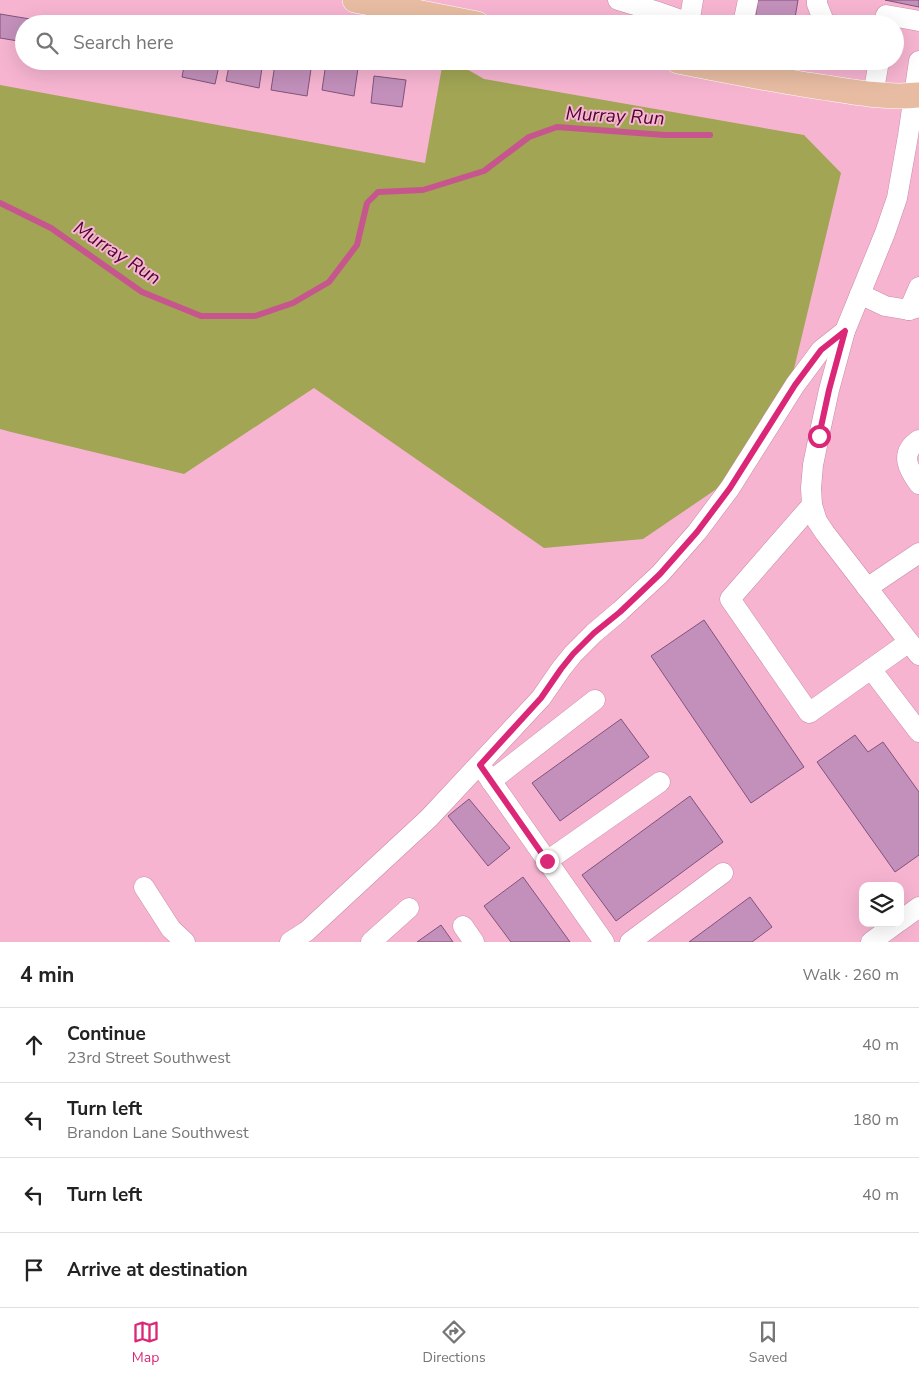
<!DOCTYPE html>
<meta charset="utf-8">
<style>
:root{--surface:#fff;--page:#f2f2f2;--text:#222;--muted:#767676;--line:#e0e0e0;--accent:#db2777}
body{margin:0;font-family:"Nunito Sans",sans-serif;background:var(--page);color:var(--text)}
.controls{position:absolute;right:15px;bottom:15px;display:grid;overflow:hidden;border-radius:10px;box-shadow:0 5px 20px #0002}
.controls button{width:45px;height:45px;display:grid;place-items:center;padding:0;border:0;border-bottom:1px solid var(--line);background:var(--surface);color:var(--text);font:25px sans-serif}
.stop{position:absolute;width:15px;height:15px;margin:-11px;border:4px solid #db2777;border-radius:50%;background:#fff}
.stop.end{background:#db2777;border-color:#fff;box-shadow:0 1px 5px #0008}
.list{margin:0;padding:0;list-style:none}
h2{display:flex;justify-content:space-between;align-items:center;height:65px;margin:0;padding:0 20px;font-size:21px}
h2 small{font-size:16px;font-weight:400;color:var(--muted)}
.list li{display:grid;grid-template-columns:32px 1fr auto;gap:15px;align-items:center;box-sizing:border-box;height:75px;padding:0 20px;border-top:1px solid var(--line)}
.list b{display:block;font-size:19px;white-space:nowrap}
.list p{margin:0;font-size:16px;white-space:nowrap;color:var(--muted)}
.list em{font-size:16px;font-style:normal;color:var(--muted)}
.icon{flex:none;width:28px;height:28px;fill:none;stroke:currentColor;stroke-width:2;stroke-linecap:round;stroke-linejoin:round}
.map{position:relative;flex:none;width:919px;height:942px;overflow:hidden}
.search{position:absolute;background:var(--surface);box-shadow:0 5px 20px #0002;left:15px;right:15px;top:15px;height:55px;display:flex;align-items:center;gap:12px;box-sizing:border-box;padding:0 18px;border-radius:28px;color:var(--muted);font-size:19px}
.sheet{height:365px;background:var(--surface)}
nav{display:flex;justify-content:space-around;align-items:center;box-sizing:border-box;height:70px;border-top:1px solid var(--line);background:var(--surface);font-size:14px;color:var(--muted)}
nav a{display:grid;justify-items:center;gap:2px}
nav .on{color:var(--accent)}
.map>svg:first-child{display:block}
.green{fill:#a1a554}
.lines{fill:none;stroke-linecap:round;stroke-linejoin:round}
.stream{stroke:#c7568f;stroke-width:6}
.building{fill:#c290bb;stroke:#81537b}
.minor-casing{stroke:#ca8ba7;stroke-width:21}
.major-casing{stroke:#fff;stroke-width:26}
.minor{stroke:#fff;stroke-width:20}
.major{stroke:#e7bca2;stroke-width:25}
.route{stroke:#db2777;stroke-width:6}
.labels{text-anchor:middle;dominant-baseline:central;stroke-width:4;stroke-linejoin:round;paint-order:stroke}
.water-label{font-size:19px;font-style:italic;fill:#4e0430;stroke:#f6b4d1}
</style>
<div class="map">
<svg width="919" height="942" viewBox="0 0 919 942">
<rect width="100%" height="100%" fill="#f6b4d1"/>
<polygon class="green" points="443,61 453,61 484,79 804,135 841,173 793,373 718,488 643,539 544,548 314,388 184,474 11,432 0,429 0,85 425,163"/>
<g class="lines">
<polyline class="stream" points="0,203 51,228 142,292 201,316 255,316 293,303 329,282 357,245 367,203 378,192 423,190 484,171 529,137 557,127 665,135 710,135"/>
</g>
<g class="building">
<polygon points="758,0 798,0 794,24 776,24 755,20"/>
<polygon points="885,0 919,0 919,7"/>
<polygon points="0,14 30,19 29,24 24,24 24,42 0,38"/>
<polygon points="45,17 76,22 76,24 44,24"/>
<polygon points="185,61 220,61 215,84 182,77"/>
<polygon points="230,61 263,61 259,88 226,81"/>
<polygon points="326,63 358,68 354,96 322,90"/>
<polygon points="275,64 311,69 307,96 271,90"/>
<polygon points="374,76 406,80 402,107 371,103"/>
<polygon points="704,620 804,767 751,803 651,656"/>
<polygon points="621,719 649,757 560,821 532,783"/>
<polygon points="855,735 868,752 883,742 919,792 919,855 895,872 817,762"/>
<polygon points="690,796 723,842 616,921 582,875"/>
<polygon points="469,799 510,848 488,866 448,816"/>
<polygon points="523,877 570,942 511,942 484,906"/>
<polygon points="750,897 772,927 752,942 689,942"/>
<polygon points="441,925 453,942 417,942"/>
</g>
<g class="lines">
<g class="minor-casing">
<g id="minor">
<polyline points="618,0 655,11 689,23"/>
<polyline points="817,0 817,4 825,24"/>
<polyline points="689,24 693,0"/>
<polyline points="743,24 748,0"/>
<polyline points="884,24 886,15 919,21"/>
<polyline points="919,61 908,136 897,198 885,233 845,331 829,390 819,436 813,465 811,488 812,505 817,521 825,533 919,655"/>
<polyline points="873,95 879,61"/>
<polyline points="919,287 909,310 919,307"/>
<polyline points="860,294 885,306 909,310"/>
<path d="M 919,440 C 899,453 908,469 919,484"/>
<polyline points="812,505 730,599 809,713 909,642"/>
<polyline points="867,588 919,553"/>
<polyline points="871,669 919,732"/>
<polyline points="480,765 604,942"/>
<polyline points="491,781 595,700"/>
<polyline points="547,861 660,782"/>
<polyline points="144,887 171,929 185,942"/>
<polyline points="900,921 919,907"/>
<polyline points="463,926 474,942"/>
<polyline points="290,942 307,931 429,818 541,698 561,669 573,654 594,633 620,611 660,574 697,532 730,488 795,385 821,350 845,331"/>
<polyline points="371,942 409,908"/>
<polyline points="630,942 723,873"/>
<polyline points="871,942 897,923"/>
</g>
</g>
<g class="major-casing">
<g id="major">
<polyline points="355,0 477,24"/>
<path d="M 678,61 C 728,71 778,81 828,88 C 858,93 888,98 919,95"/>
</g>
</g>
<use href="#minor" class="minor"/>
<use href="#major" class="major"/>
</g>
<g class="lines">
<polyline class="route" points="547,861 480,765 541,698 561,669 573,654 594,633 620,612 660,574 697,532 730,488 795,385 821,350 845,331 829,390 819,436"/>
</g>
<g class="labels">
<g class="water-label">
<text transform="translate(615 116) rotate(3)">Murray Run</text>
<text transform="translate(117 253) rotate(33)">Murray Run</text>
</g>
</g>
</svg>
<div class="controls">
<button><svg class="icon" aria-label="layers" viewBox="0 0 24 24"><path d="M12 4l9 5-9 5-9-5zM3 14l9 5 9-5"/></svg></button>
</div>
<div class="stop" style="left:819px;top:436px"></div>
<div class="stop end" style="left:547px;top:861px"></div>
<div class="search"><svg class="icon" aria-label="search" viewBox="0 0 24 24"><circle cx="10" cy="10" r="6"/><path d="M15 15l6 6"/></svg>Search here</div>
</div>
<section class="sheet">
<h2>4 min<small>Walk · 260 m</small></h2>
<ul class="list">
<li><svg class="icon" aria-label="ahead" viewBox="0 0 24 24"><path d="M12 20V5M6 11l6-6 6 6"/></svg><div><b>Continue</b><p>23rd Street Southwest</p></div><em>40 m</em></li>
<li><svg class="icon" aria-label="left" viewBox="0 0 24 24"><path d="M17 20v-9H6M10 6l-5 5 5 5"/></svg><div><b>Turn left</b><p>Brandon Lane Southwest</p></div><em>180 m</em></li>
<li><svg class="icon" aria-label="left" viewBox="0 0 24 24"><path d="M17 20v-9H6M10 6l-5 5 5 5"/></svg><div><b>Turn left</b></div><em>40 m</em></li>
<li><svg class="icon" aria-label="arrive" viewBox="0 0 24 24"><path d="M6 21V4h12l-3 4 3 4H6"/></svg><div><b>Arrive at destination</b></div></li>
</ul>
</section>
<nav>
<a class="on"><svg class="icon" aria-label="map" viewBox="0 0 24 24"><path d="M3 6l6-2 6 2 6-2v14l-6 2-6-2-6 2zM9 4v14M15 6v14"/></svg>Map</a>
<a><svg class="icon" aria-label="directions" viewBox="0 0 24 24"><path d="M12 3l9 9-9 9-9-9zM9 14v-3h6M13 9l2 2-2 2"/></svg>Directions</a>
<a><svg class="icon" aria-label="saved" viewBox="0 0 24 24"><path d="M7 4h10v16l-5-4-5 4z"/></svg>Saved</a>
</nav>
